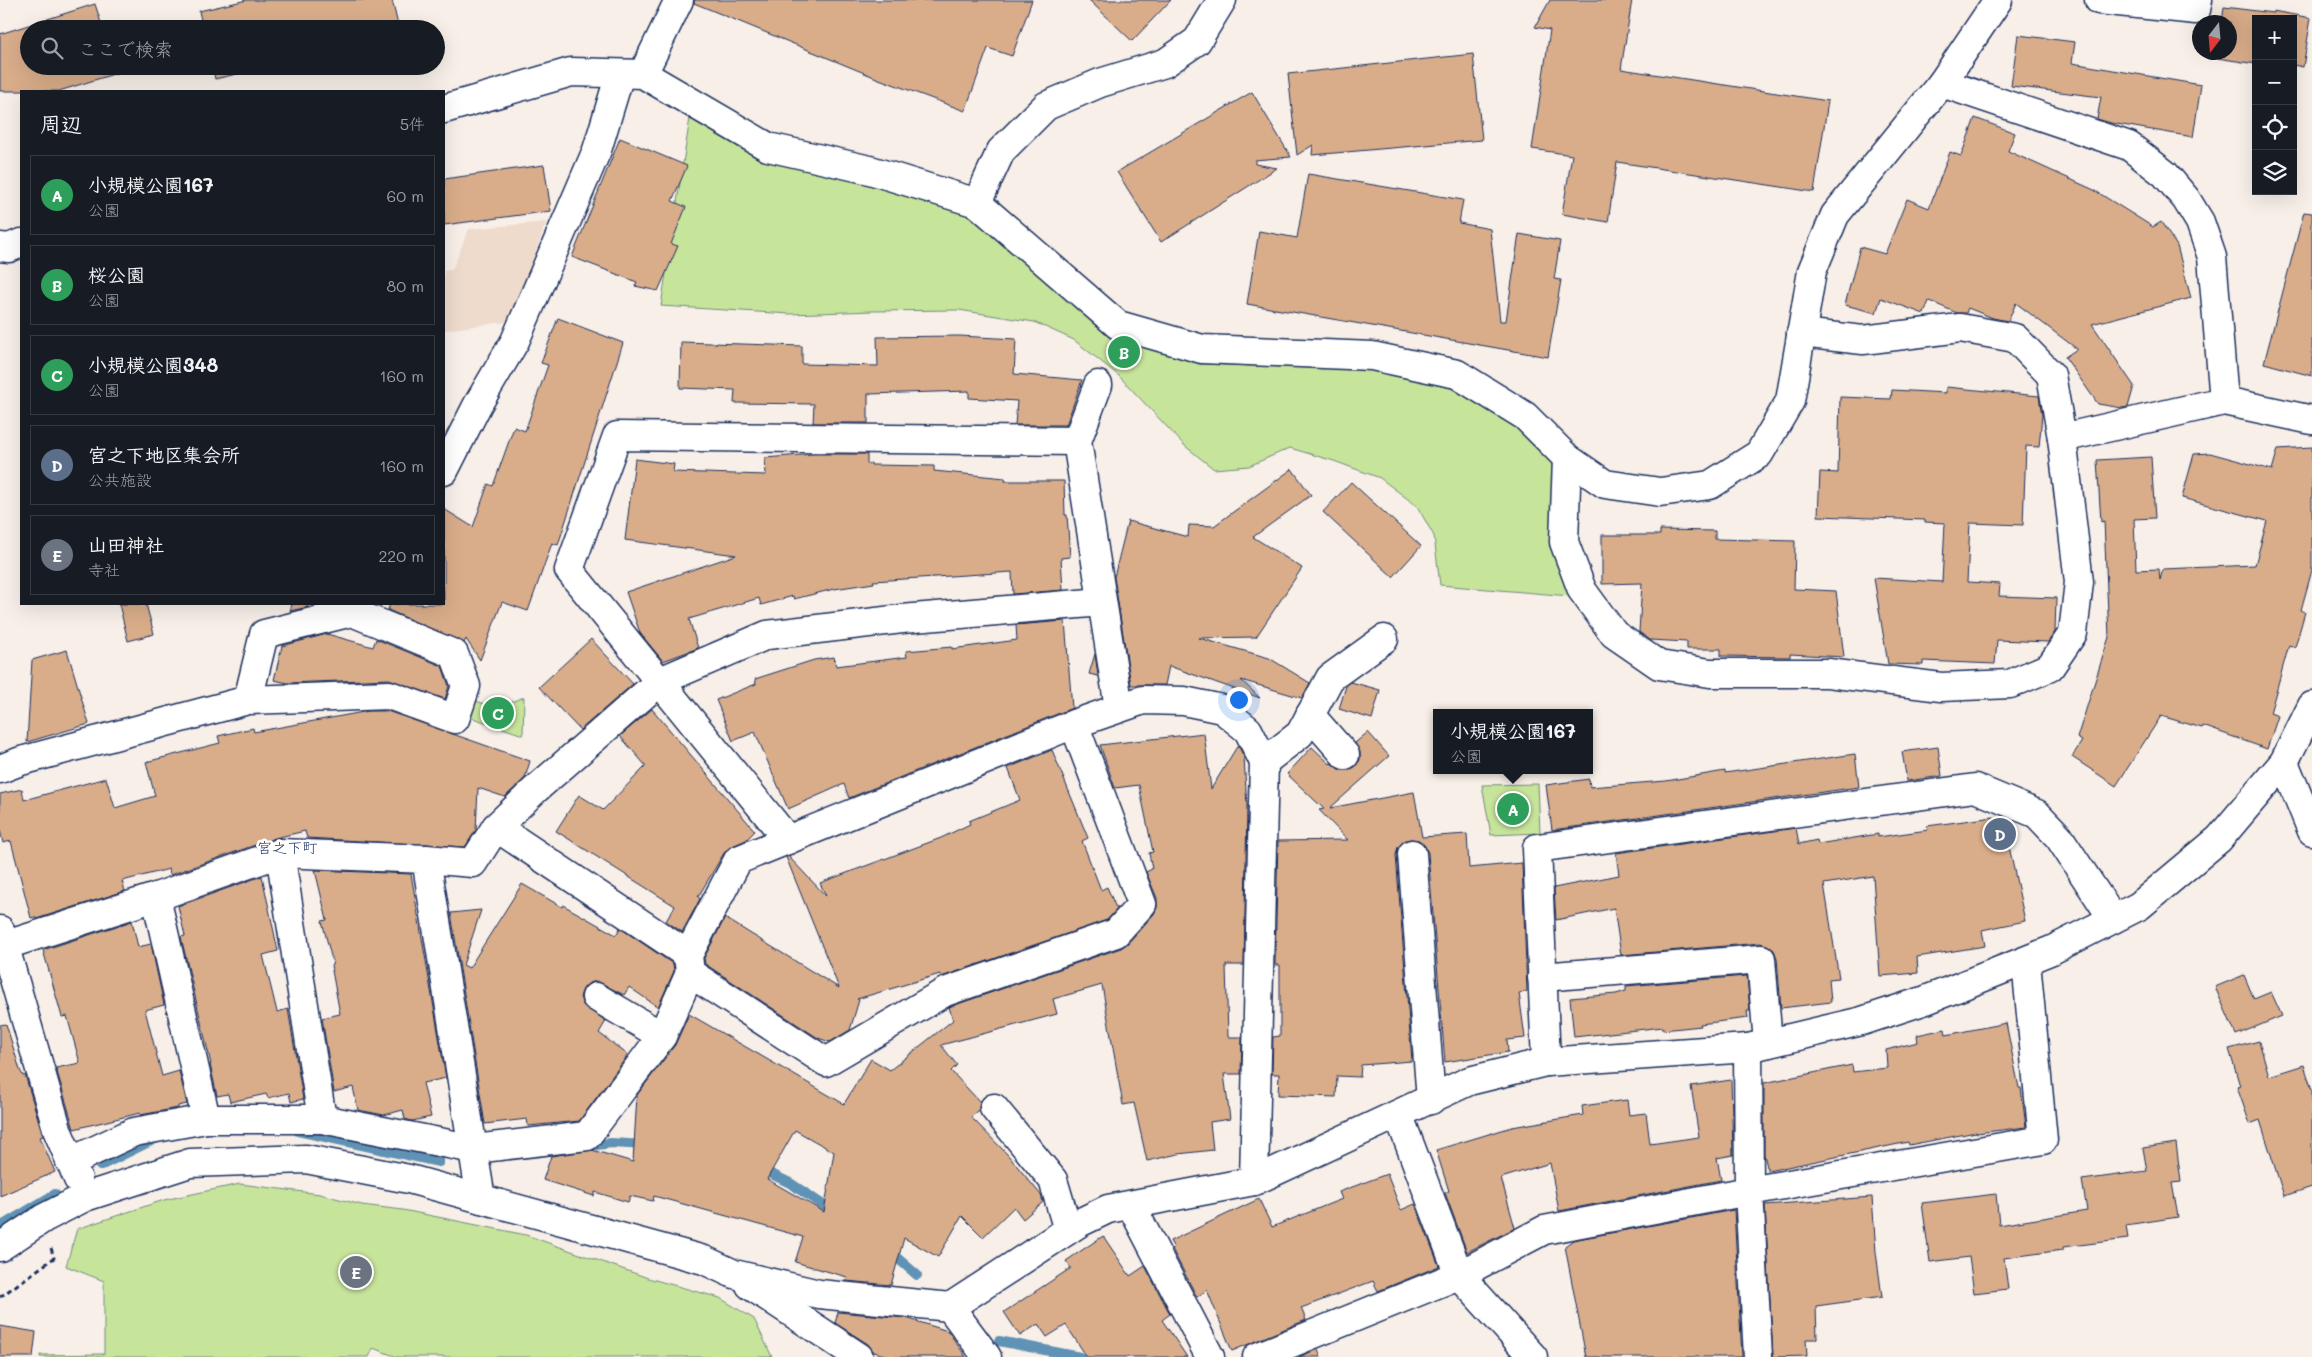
<!DOCTYPE html>
<html lang="ja">
<meta charset="utf-8">
<style>
:root{--surface:#171b24;--page:#242831;--text:#f1f3f6;--muted:#9ea1a6;--line:#363941;--accent:#1f6fb2}
body{margin:0;font-family:Mali,"Klee One",sans-serif;background:var(--page);color:var(--text)}
.controls{position:absolute;right:15px;top:15px;display:grid;overflow:hidden;border-radius:0px;box-shadow:0 5px 20px #0002}
.controls button{width:45px;height:45px;display:grid;place-items:center;padding:0;border:0;border-bottom:1px solid var(--line);background:var(--surface);color:var(--text);font:25px sans-serif}
.compass{position:absolute;left:2192px;top:15px;width:45px;height:45px;border-radius:50%;background:var(--surface);box-shadow:0 5px 20px #0002;rotate:196deg}
.you{position:absolute;left:1238px;top:699px;width:18px;height:18px;margin:-12px;border:4px solid #fff;border-radius:50%;background:#1a73e8;box-shadow:0 0 0 8px #1a73e833}
.badge{display:grid;place-items:center;width:32px;height:32px;border-radius:50%;background:var(--accent);color:#fff;font-size:16px;font-weight:700}
.pin{position:absolute;translate:-50% -50%;border:2px solid #fff;box-shadow:0 1px 5px #0006}
.popup{position:absolute;left:1433px;top:709px;width:160px;height:65px;box-sizing:border-box;display:grid;place-content:center;border-radius:0px;background:var(--surface);filter:drop-shadow(0 1px 4px #0005);font-size:16px;white-space:nowrap;color:var(--muted)}
.popup b{font-size:19px;color:var(--text)}
.popup::after{content:'';position:absolute;left:50%;top:100%;margin-left:-10px;border:10px solid transparent;border-top-color:var(--surface)}
.list{margin:0;padding:0;list-style:none}
h2{display:flex;justify-content:space-between;align-items:center;height:65px;margin:0;padding:0 20px;font-size:21px}
h2 small{font-size:16px;font-weight:400;color:var(--muted)}
.list li{display:grid;grid-template-columns:32px 1fr auto;gap:15px;align-items:center;box-sizing:border-box;height:80px;margin:0 10px 10px;padding:0 10px;border:1px solid var(--line);border-radius:0px}
.list b{display:block;font-size:19px;white-space:nowrap}
.list p{margin:0;font-size:16px;white-space:nowrap;color:var(--muted)}
.list em{font-size:16px;font-style:normal;color:var(--muted)}
.icon{flex:none;width:28px;height:28px;fill:none;stroke:currentColor;stroke-width:2;stroke-linecap:round;stroke-linejoin:round}
.map{position:relative;flex:none;width:2312px;height:1357px;overflow:hidden}
.search{position:absolute;background:var(--surface);box-shadow:0 5px 20px #0002;left:20px;top:20px;width:425px;height:55px;display:flex;align-items:center;gap:12px;box-sizing:border-box;padding:0 18px;border-radius:28px;color:var(--muted);font-size:19px}
.panel{position:absolute;background:var(--surface);box-shadow:0 5px 20px #0002;left:20px;top:90px;width:425px;height:515px;border-radius:0px}
.map>svg:first-child{display:block}
.built{fill:#eedbcc}
.green{fill:#c7e49b;stroke:#718a7c}
.lines{fill:none;stroke-linecap:round;stroke-linejoin:round}
.stream{stroke:#5f92b4;stroke-width:10}
.building{fill:#d9ad8a;stroke:#1b2f5e;fill-rule:evenodd}
.minor-casing{stroke:#1b2f5e;stroke-width:31}
.path{stroke:#1b2f5e;stroke-width:3;stroke-dasharray:5 4;stroke-linecap:butt}
.minor{stroke:#fff;stroke-width:28}
.labels{text-anchor:middle;dominant-baseline:central;stroke-width:5;stroke-linejoin:round;paint-order:stroke}
.neighbourhood-label{font-size:15px;fill:#1b2f5e;stroke:#fff}
</style>
<div class="map">
<svg width="2312" height="1357" viewBox="0 0 2312 1357">
<rect width="100%" height="100%" fill="#f7efe8"/>
<filter id="ink" filterUnits="userSpaceOnUse"><feTurbulence type="fractalNoise" baseFrequency=".02" numOctaves="2"/><feDisplacementMap in="SourceGraphic" scale="10" xChannelSelector="R" yChannelSelector="G"/><feConvolveMatrix kernelMatrix="1 2 1 2 8 2 1 2 1" color-interpolation-filters="sRGB"/></filter>
<g filter="url(#ink)">
<polygon class="built" points="546,222 512,321 444,330 444,271 452,270 469,229"/>
<g class="green">
<polygon points="690,118 763,160 866,184 970,216 1111,338 1200,364 1370,370 1451,388 1516,428 1556,465 1570,596 1440,585 1434,536 1417,506 1380,478 1334,461 1290,448 1249,466 1214,469 1185,446 1118,375 1074,340 1034,322 959,310 873,311 790,314 661,306"/>
<polygon points="524,697 523,735 470,717 476,701 496,708"/>
<polygon points="1538,784 1540,833 1491,835 1482,785"/>
<polygon points="240,1184 320,1194 362,1205 403,1210 526,1235 648,1278 720,1298 754,1319 772,1357 397,1357 373,1348 369,1357 40,1357 40,1355 104,1354 104,1281 66,1266 77,1229 164,1200"/>
</g>
<g class="lines">
<g class="stream">
<polyline points="298,1131 439,1162"/>
<polyline points="583,1147 611,1143 646,1145"/>
<polyline points="100,1166 157,1138"/>
<polyline points="759,1168 790,1183 835,1213"/>
<polyline points="0,1227 55,1194"/>
<polyline points="888,1250 917,1275"/>
<polyline points="999,1341 1080,1357"/>
</g>
</g>
<g class="building">
<polygon points="247,0 392,0 399,29 203,29 199,11"/>
<polygon points="694,0 1032,0 1012,56 988,48 965,111 879,79 694,3"/>
<polygon points="1089,0 1171,0 1132,41"/>
<polygon points="1550,0 1632,0 1621,69 1828,101 1814,192 1617,162 1608,222 1562,214 1572,155 1532,149 1550,30 1535,27"/>
<polygon points="95,4 103,29 29,29 29,66 115,66 117,73 59,91 0,91 0,34"/>
<polygon points="2224,7 2273,13 2273,11 2311,18 2303,67 2293,65 2293,19 2256,19 2256,64 2217,58 2217,52 2230,52 2230,22 2222,22"/>
<polygon points="2018,35 2075,42 2072,63 2201,85 2193,137 2111,123 2097,119 2101,97 2011,86"/>
<polygon points="1473,54 1482,140 1312,155 1313,145 1297,155 1288,74"/>
<polygon points="212,66 272,66 215,79"/>
<polygon points="1252,92 1291,157 1255,160 1255,164 1277,168 1161,242 1117,172"/>
<polygon points="1975,118 2015,133 2008,151 2094,190 2153,227 2161,222 2177,246 2191,298 2092,324 2134,386 2128,407 2122,408 2098,404 2065,357 2077,349 2016,303 2008,321 1993,318 1968,308 1966,313 1957,313 1929,301 1924,314 1881,298 1876,313 1845,305 1860,247 1885,254 1907,199 1929,208 1950,152 1961,156"/>
<polygon points="620,138 687,166 672,201 686,207 671,244 678,246 658,291 635,286 637,282 572,257"/>
<polygon points="544,165 551,211 444,225 444,179"/>
<polygon points="1308,174 1463,200 1459,223 1490,229 1500,321 1506,321 1519,234 1560,241 1554,279 1561,280 1548,357 1247,304 1259,231 1297,238"/>
<polygon points="2304,212 2312,213 2312,376 2264,363"/>
<polygon points="558,318 623,343 558,545 552,543 528,611 502,602 480,660 466,639 464,643 388,610 390,604 444,604 444,509 473,527 488,484 493,486 514,427 525,431 548,365 541,363"/>
<polygon points="959,336 1016,339 1014,374 1082,380 1066,425 1015,425 1017,401 969,398 969,391 868,394 868,423 813,423 814,404 734,403 735,390 680,388 681,342 802,346 802,364 878,366 877,337"/>
<polygon points="1946,387 2039,396 2042,415 2039,447 2026,446 2023,525 1970,523 1967,582 2000,584 1999,596 2056,598 2055,632 2048,642 1997,640 1995,664 1923,661 1923,665 1888,664 1874,578 1942,582 1945,523 1925,522 1925,520 1818,516 1820,472 1838,473 1840,397 1891,399 1892,390 1946,393"/>
<polygon points="2312,447 2312,570 2301,610 2305,612 2295,647 2289,645 2270,713 2278,716 2267,749 2203,726 2202,728 2161,716 2116,786 2072,757 2082,741 2077,738 2109,637 2104,521 2101,522 2097,460 2151,457 2155,518 2134,519 2136,570 2159,569 2160,580 2163,569 2255,565 2267,521 2182,498 2194,454 2210,453 2272,470 2278,449"/>
<polygon points="813,454 867,454 867,464 871,463 871,465 934,466 934,471 1005,478 1005,481 1064,481 1065,515 1067,515 1070,557 1061,558 1063,590 1013,594 1012,572 873,581 874,583 834,589 794,599 793,596 761,605 759,598 689,619 698,648 663,661 640,633 626,592 736,555 625,540 635,459 674,464 673,472 766,475 765,458"/>
<polygon points="1292,469 1311,495 1253,537 1302,568 1256,637 1199,638 1269,658 1310,683 1302,698 1241,680 1260,698 1169,666 1165,685 1131,685 1114,577 1128,521 1188,537 1189,525 1214,526"/>
<polygon points="1351,482 1421,546 1393,577 1323,512"/>
<polygon points="1660,530 1715,531 1715,539 1795,541 1794,589 1836,591 1844,657 1790,654 1790,657 1721,656 1721,649 1687,649 1687,642 1650,640 1639,632 1642,583 1602,584 1602,535 1660,535"/>
<polygon points="119,604 146,604 154,634 128,641"/>
<polygon points="292,604 307,604 308,607 290,611"/>
<polygon points="1065,621 1072,708 849,798 844,784 788,809 755,732 733,741 716,700 756,684 755,679 814,660 834,657 836,666 907,657 906,651 952,647 952,649 1017,640 1016,625"/>
<polygon points="327,634 373,647 376,639 442,666 449,686 445,699 389,679 288,683 274,680 282,646"/>
<polygon points="591,639 633,684 580,730 539,687"/>
<polygon points="67,650 89,724 27,742 32,660"/>
<polygon points="1095,654 1098,676 1089,674"/>
<polygon points="1351,682 1380,690 1372,719 1339,709 1346,686"/>
<polygon points="652,709 755,831 746,840 732,846 724,853 698,897 700,899 682,932 666,921 675,906 556,831 579,795 603,810 646,766 620,736"/>
<polygon points="369,711 387,711 530,761 525,778 505,797 478,788 476,830 465,847 307,838 305,831 275,838 170,875 169,869 122,881 125,891 36,919 35,917 31,918 11,841 3,843 0,830 0,794 22,789 24,800 106,778 115,808 155,796 146,762 220,743 218,736 253,728 254,732"/>
<polygon points="1368,732 1389,756 1330,808 1414,792 1422,837 1467,834 1469,868 1522,863 1527,992 1519,993 1525,1038 1507,1040 1508,1052 1445,1062 1428,853 1425,846 1419,840 1410,839 1404,841 1398,847 1396,855 1412,1061 1361,1065 1360,1077 1337,1076 1336,1097 1278,1095 1279,1074 1272,1074 1273,1037 1280,1036 1280,965 1275,965 1278,841 1348,840 1319,810 1324,809 1287,774 1312,747 1330,764 1331,763 1340,770 1348,770 1355,767 1360,760 1360,752 1355,743"/>
<path d="M 1204,733 L 1211,789 L 1238,745 L 1244,757 L 1247,806 L 1244,965 L 1226,965 L 1228,1037 L 1242,1037 L 1241,1074 L 1224,1074 L 1230,1119 L 1210,1122 L 1213,1150 L 1178,1154 L 1147,1161 L 1134,1103 L 1123,1105 L 1102,985 L 1053,999 L 1057,1014 L 941,1045 L 957,1065 L 951,1071 L 980,1102 L 979,1110 L 971,1117 L 1007,1154 L 1041,1195 L 1043,1202 L 1023,1219 L 1014,1207 L 983,1237 L 962,1216 L 938,1257 L 904,1238 L 891,1285 L 846,1281 L 847,1277 L 795,1262 L 803,1237 L 654,1196 L 653,1201 L 630,1196 L 628,1202 L 595,1192 L 594,1196 L 543,1180 L 551,1156 L 592,1150 L 633,1162 L 637,1095 L 675,1045 L 689,1014 L 844,1104 L 871,1059 L 890,1070 L 953,1020 L 949,1007 L 952,1006 L 1121,948 L 1127,944 L 1154,914 L 1157,907 L 1157,898 L 1146,872 L 1152,869 L 1149,853 L 1153,852 L 1139,785 L 1115,788 L 1100,745 ZM 795,1130 L 834,1152 L 824,1212 L 767,1179 Z"/>
<polygon points="1938,747 1942,776 1907,781 1902,752"/>
<polygon points="1052,750 1088,838 1082,841 1101,890 1107,887 1116,908 1118,908 1107,920 941,977 940,974 857,999 859,1000 850,1030 830,1042 818,1038 705,964 704,958 725,918 839,988 786,857 788,856 826,896 820,883 941,838 970,824 969,821 1020,800 1008,768"/>
<polygon points="1855,754 1859,787 1552,830 1546,785 1589,779 1590,787 1666,781 1725,771 1725,773"/>
<polygon points="1994,817 1996,823 2004,823 2025,921 1982,930 1985,946 1917,957 1918,973 1880,976 1873,876 1824,884 1839,978 1829,979 1831,1002 1781,1008 1777,958 1774,950 1767,945 1760,943 1621,955 1614,908 1556,920 1554,888 1619,875 1616,853 1796,828 1799,844 1817,840 1818,844 1878,834 1878,837 1928,830 1927,826"/>
<polygon points="315,870 411,874 446,1078 423,1083 431,1117 412,1121 405,1119 403,1110 384,1115 358,1110 353,1087 334,1092 322,1018 340,1014 331,965 333,964 322,921 327,920"/>
<polygon points="262,876 278,951 263,955 277,1012 288,1009 303,1099 291,1102 289,1093 268,1098 266,1094 230,1102 228,1094 217,1096 210,1064 211,1064 181,937 185,936 178,906"/>
<polygon points="522,884 562,907 563,905 616,935 620,928 673,964 674,971 658,1007 629,987 624,995 597,981 589,983 583,989 580,997 583,1005 606,1021 599,1033 628,1055 579,1121 528,1126 527,1119 485,1124 451,913 481,910 463,965 469,968"/>
<polygon points="132,921 138,947 151,944 164,1005 145,1010 162,1076 179,1071 187,1104 178,1106 178,1108 140,1115 140,1113 74,1129 56,1068 80,1063 67,1016 62,1017 43,950"/>
<polygon points="2244,975 2254,999 2271,992 2282,1016 2236,1035 2215,987"/>
<polygon points="1747,976 1750,1011 1747,1011 1748,1018 1700,1024 1701,1026 1663,1030 1663,1027 1574,1037 1570,998 1616,994 1626,991 1626,986"/>
<polygon points="2006,1023 2019,1088 2021,1088 2026,1127 1977,1133 1976,1132 1909,1145 1908,1142 1768,1171 1764,1154 1764,1083 1852,1065 1853,1072 1887,1068 1886,1050 1918,1042 1917,1035 1945,1029 1946,1035"/>
<polygon points="6,1024 20,1070 23,1076 25,1075 43,1136 40,1137 55,1172 0,1196 0,1025"/>
<polygon points="2259,1041 2269,1076 2304,1065 2312,1090 2312,1187 2284,1196 2260,1120 2250,1124 2237,1087 2240,1086 2229,1049"/>
<polygon points="1731,1080 1733,1155 1717,1158 1721,1180 1559,1211 1550,1163 1501,1178 1515,1228 1467,1252 1445,1193 1449,1191 1436,1150 1512,1127 1583,1115 1582,1106 1627,1100 1629,1115 1646,1113 1650,1144 1699,1137 1691,1086"/>
<polygon points="2176,1143 2181,1182 2172,1183 2178,1217 2126,1225 2128,1239 2063,1247 2063,1250 2004,1258 2008,1289 1974,1293 1969,1257 1930,1262 1922,1203 1996,1194 1999,1225 2087,1211 2082,1180 2147,1171 2143,1148"/>
<polygon points="1387,1174 1401,1210 1415,1204 1439,1266 1378,1291 1373,1281 1301,1308 1306,1320 1232,1351 1207,1290 1197,1297 1172,1249 1174,1248 1170,1241 1259,1199 1272,1227 1342,1199 1339,1192"/>
<polygon points="1872,1197 1876,1252 1882,1297 1816,1306 1817,1339 1806,1339 1807,1356 1773,1357 1765,1205"/>
<polygon points="1734,1210 1742,1357 1586,1357 1565,1246 1573,1240"/>
<polygon points="1103,1236 1130,1276 1145,1266 1170,1314 1162,1320 1187,1357 1087,1357 1066,1325 1047,1337 1038,1324 1020,1336 1004,1312 1071,1268 1066,1261"/>
<polygon points="838,1312 906,1318 948,1331 966,1357 892,1357 874,1352 868,1344 835,1323"/>
<polygon points="0,1326 36,1332 33,1357 0,1357"/>
<polygon points="1318,1349 1321,1357 1299,1357"/>
</g>
<g class="lines">
<g class="minor-casing">
<g id="minor">
<polyline points="2099,0 2196,10 2198,0"/>
<polyline points="643,74 679,0"/>
<polyline points="1942,83 2129,146 2165,174 2186,199 2200,222 2212,257 2224,401"/>
<polyline points="444,109 571,72 643,74 768,147 870,170 977,203 1118,325 1202,349 1372,356 1457,374 1525,416 1567,458 1605,484 1660,492 1710,485 1759,454 1790,401 1812,271 1835,215 1942,83 1998,0"/>
<polyline points="977,203 1001,151 1046,106 1100,83 1165,63 1197,41 1222,0"/>
<polyline points="0,247 9,248 21,243"/>
<polyline points="1098,385 1077,441 1119,708"/>
<polyline points="2062,438 2224,401 2312,420"/>
<polyline points="1567,458 1564,542 1582,590 1614,634 1659,665 1710,673 1828,673 1941,687 2010,684 2050,667 2073,633 2079,582 2062,438 2051,375 2015,338 1960,328 1863,340 1801,333"/>
<polyline points="444,471 478,404 515,341 597,150 620,74"/>
<polyline points="1310,715 1345,755"/>
<polyline points="1264,762 1300,734 1330,678 1384,639"/>
<polyline points="2284,762 2312,831"/>
<polyline points="0,769 21,761 248,700 389,695 455,719 466,686 454,654 352,612 264,634 248,700"/>
<polyline points="788,840 569,570 617,436 1077,441"/>
<polyline points="280,853 322,1119"/>
<polyline points="1412,854 1431,1100"/>
<polyline points="426,859 473,863 496,827"/>
<polyline points="156,897 206,1119"/>
<polyline points="0,930 58,1132 78,1179"/>
<polyline points="0,947 156,897 280,853 426,859 481,1199"/>
<polyline points="688,955 496,827 536,789 660,681 767,635 902,619 1102,602"/>
<polyline points="690,973 688,955 738,860 1074,724 1143,700 1184,701 1222,709 1248,730 1264,762 1254,1181"/>
<polyline points="1542,977 1761,959 1768,1043"/>
<polyline points="596,997 662,1036"/>
<polyline points="1748,1048 1749,1191 1758,1357"/>
<polyline points="1546,1062 1537,848 1975,788 2037,814 2059,837 2113,919"/>
<polyline points="994,1108 1053,1180 1068,1230"/>
<polyline points="1399,1116 1459,1275 1533,1357"/>
<polyline points="70,1162 134,1132 206,1119 322,1119 474,1149 587,1136 662,1036 690,973 826,1062 945,992 1116,933 1142,904 1074,724"/>
<polyline points="1131,1205 1210,1357"/>
<polyline points="0,1247 44,1218 85,1197 190,1163 306,1159 409,1179 704,1260 734,1274 819,1294 950,1307 1079,1223 1108,1209 1254,1181 1469,1081 1546,1062 1748,1048 1862,1021 1926,1000 2052,950 2139,906 2219,839 2284,762 2312,706"/>
<polyline points="750,1285 859,1357"/>
<polyline points="950,1307 987,1357"/>
<polyline points="1257,1357 1459,1275 1544,1230 1749,1191 2043,1140 2026,962"/>
</g>
</g>
<polyline class="path" points="0,1297 54,1258 51,1248"/>
<use href="#minor" class="minor"/>
</g>
</g>
<g class="labels">
<g class="neighbourhood-label">
<text x="287" y="847">宮之下町</text>
</g>
</g>
</svg>
<div class="controls">
<button>+</button>
<button>−</button>
<button><svg class="icon" aria-label="locate" viewBox="0 0 24 24"><circle cx="12" cy="12" r="6"/><path d="M12 2v4M12 18v4M2 12h4M18 12h4"/></svg></button>
<button><svg class="icon" aria-label="layers" viewBox="0 0 24 24"><path d="M12 4l9 5-9 5-9-5zM3 14l9 5 9-5"/></svg></button>
</div>
<svg class="compass" viewBox="-18 -18 36 36"><path d="M0-13l5 13h-10z" fill="#e53935"/><path d="M0 13l5-13h-10z" fill="#9ea1a6"/></svg>
<div class="you"></div>
<div class="pin badge" style="left:1513px;top:809px;background:#2e9e5b">A</div>
<div class="popup"><b>小規模公園167</b>公園</div>
<div class="pin badge" style="left:1124px;top:352px;background:#2e9e5b">B</div>
<div class="pin badge" style="left:498px;top:713px;background:#2e9e5b">C</div>
<div class="pin badge" style="left:2000px;top:834px;background:#5c6f8a">D</div>
<div class="pin badge" style="left:356px;top:1272px;background:#6b7280">E</div>
<div class="search"><svg class="icon" aria-label="search" viewBox="0 0 24 24"><circle cx="10" cy="10" r="6"/><path d="M15 15l6 6"/></svg>ここで検索</div>
<section class="panel">
<h2>周辺<small>5件</small></h2>
<ul class="list">
<li><span class="badge" style="background:#2e9e5b">A</span><div><b>小規模公園167</b><p>公園</p></div><em>60 m</em></li>
<li><span class="badge" style="background:#2e9e5b">B</span><div><b>桜公園</b><p>公園</p></div><em>80 m</em></li>
<li><span class="badge" style="background:#2e9e5b">C</span><div><b>小規模公園348</b><p>公園</p></div><em>160 m</em></li>
<li><span class="badge" style="background:#5c6f8a">D</span><div><b>宮之下地区集会所</b><p>公共施設</p></div><em>160 m</em></li>
<li><span class="badge" style="background:#6b7280">E</span><div><b>山田神社</b><p>寺社</p></div><em>220 m</em></li>
</ul>
</section>
</div>
